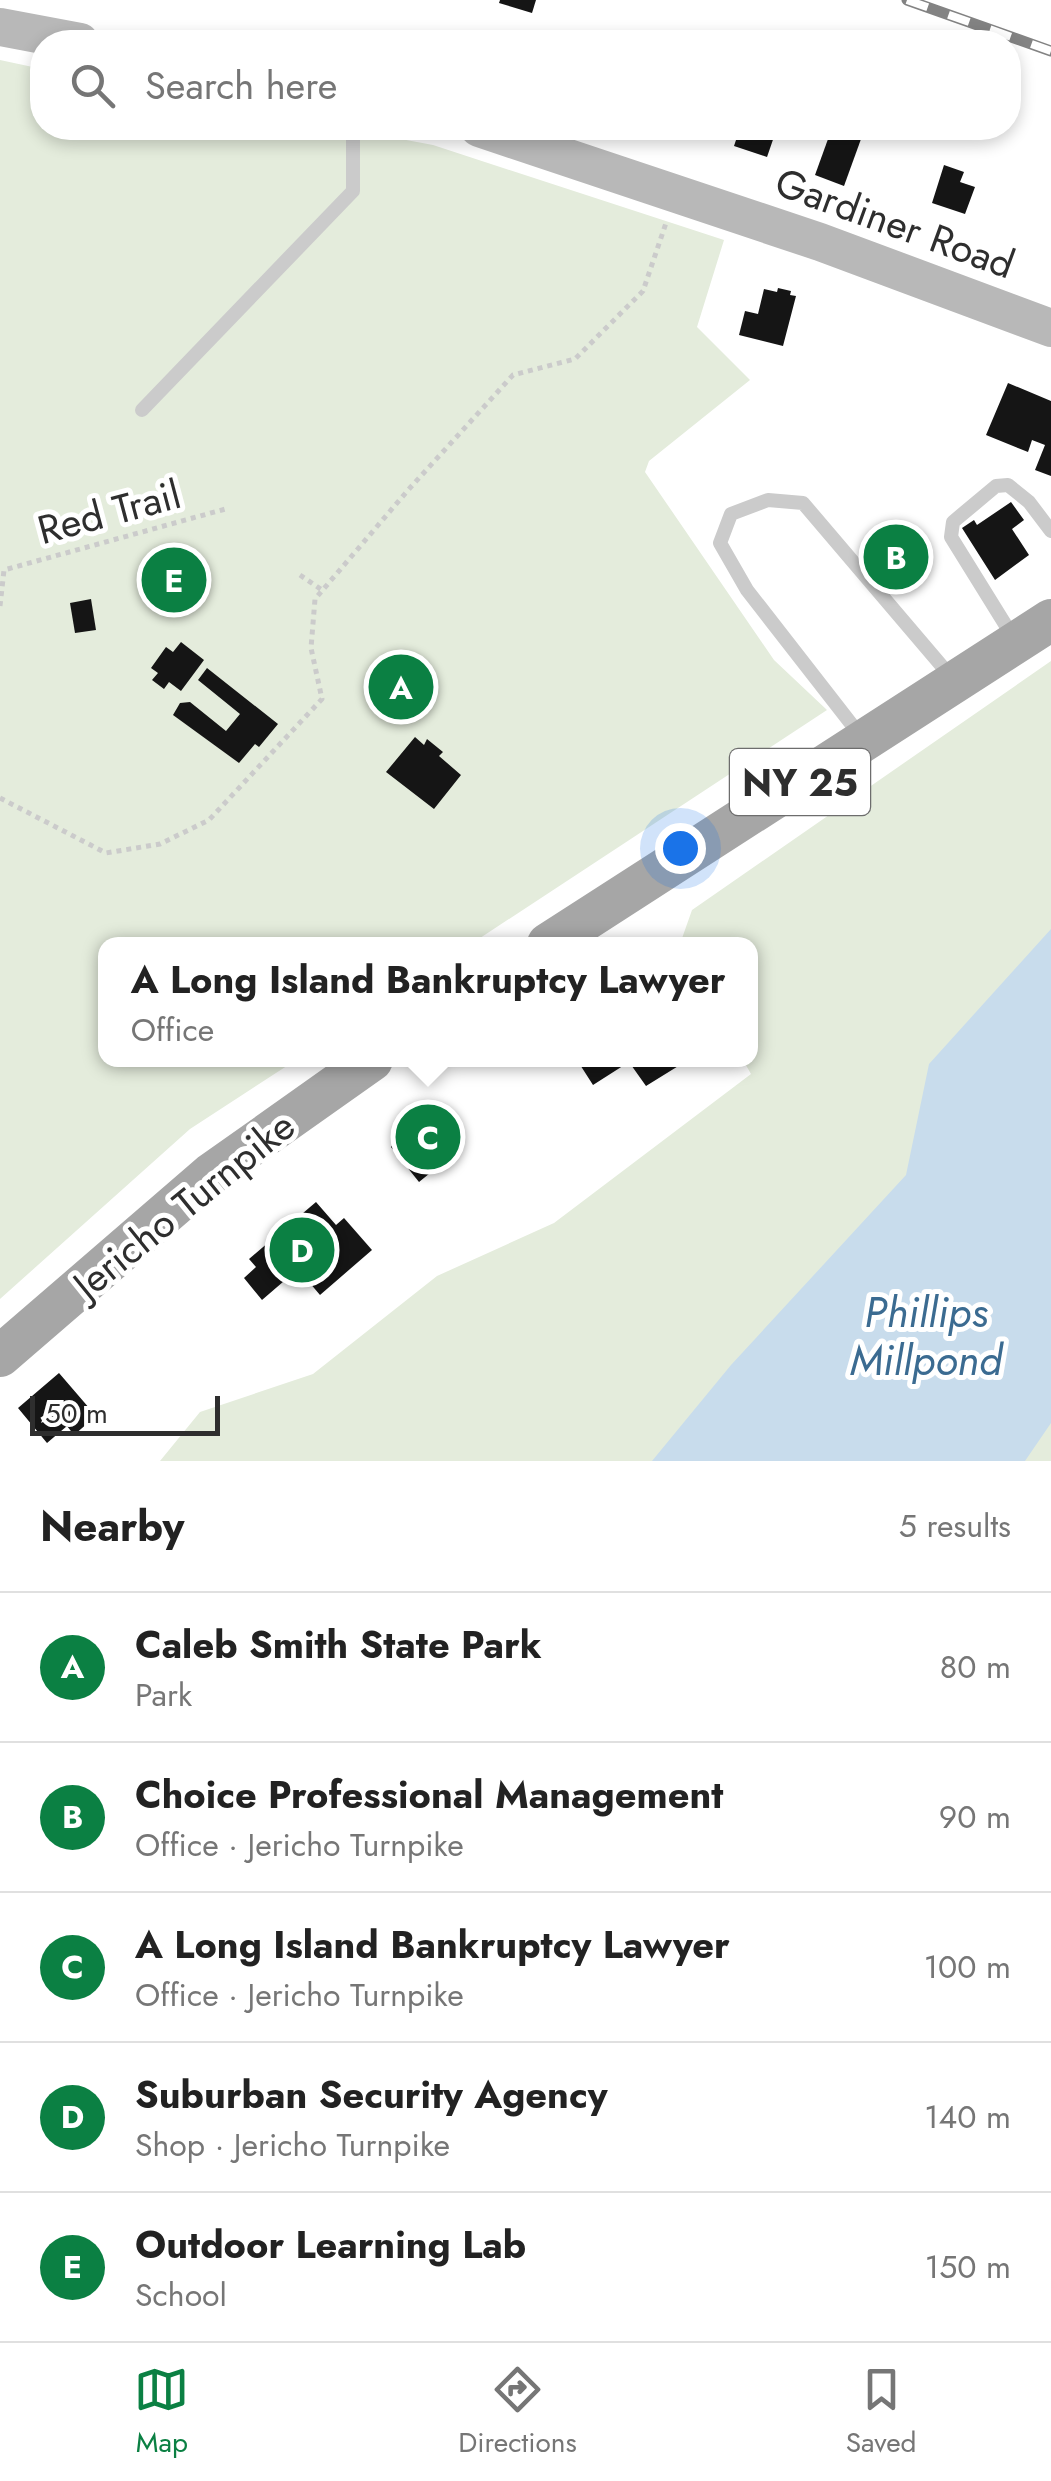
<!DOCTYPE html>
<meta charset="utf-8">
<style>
:root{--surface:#fff;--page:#f2f2f2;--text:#222;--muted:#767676;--line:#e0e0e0;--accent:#0b8043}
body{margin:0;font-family:Jost,sans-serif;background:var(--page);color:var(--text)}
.scale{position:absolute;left:30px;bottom:25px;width:190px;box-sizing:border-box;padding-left:10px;border:5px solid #2e2e2e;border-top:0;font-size:28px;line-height:35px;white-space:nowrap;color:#2e2e2e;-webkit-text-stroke:8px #fff;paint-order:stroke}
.you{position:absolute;left:680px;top:848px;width:35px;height:35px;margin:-25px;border:8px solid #fff;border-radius:50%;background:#1a73e8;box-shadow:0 0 0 15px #1a73e833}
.badge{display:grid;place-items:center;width:65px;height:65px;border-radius:50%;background:var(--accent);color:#fff;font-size:32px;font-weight:700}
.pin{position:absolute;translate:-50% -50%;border:5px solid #fff;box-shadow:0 2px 10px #0006}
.popup{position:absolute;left:98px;top:937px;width:660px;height:130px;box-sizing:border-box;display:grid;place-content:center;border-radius:20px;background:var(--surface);filter:drop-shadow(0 2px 8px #0005);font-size:32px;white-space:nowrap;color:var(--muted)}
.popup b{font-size:38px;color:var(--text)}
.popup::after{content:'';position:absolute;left:50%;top:100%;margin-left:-20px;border:20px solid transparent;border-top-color:var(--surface)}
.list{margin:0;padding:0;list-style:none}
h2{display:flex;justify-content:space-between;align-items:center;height:130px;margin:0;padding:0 40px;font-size:42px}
h2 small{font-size:32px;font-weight:400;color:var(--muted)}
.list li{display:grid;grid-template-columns:65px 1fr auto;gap:30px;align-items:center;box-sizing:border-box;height:150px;padding:0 40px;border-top:2px solid var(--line)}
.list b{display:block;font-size:38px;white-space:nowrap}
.list p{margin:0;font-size:32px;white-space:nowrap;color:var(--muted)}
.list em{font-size:32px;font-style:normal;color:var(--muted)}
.icon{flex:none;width:55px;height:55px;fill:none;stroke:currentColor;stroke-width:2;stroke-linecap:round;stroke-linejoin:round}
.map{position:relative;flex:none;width:1051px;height:1461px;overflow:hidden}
.search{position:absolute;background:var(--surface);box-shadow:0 5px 15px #0003;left:30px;right:30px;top:30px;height:110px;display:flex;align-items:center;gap:25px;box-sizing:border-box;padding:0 35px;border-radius:40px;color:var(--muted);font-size:38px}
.sheet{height:880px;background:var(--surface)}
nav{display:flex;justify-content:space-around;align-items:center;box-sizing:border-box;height:140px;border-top:2px solid var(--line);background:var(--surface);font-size:28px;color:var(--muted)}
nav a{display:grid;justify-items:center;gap:5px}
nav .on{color:var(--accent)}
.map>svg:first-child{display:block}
.green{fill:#e4ecdc}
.water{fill:#c8dcec}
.building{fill:#151515}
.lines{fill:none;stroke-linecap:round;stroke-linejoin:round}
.path{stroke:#cbcbcb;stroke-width:5;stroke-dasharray:5 5;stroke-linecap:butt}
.service{stroke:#cbcbcb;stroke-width:14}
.secondary{stroke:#b8b8b8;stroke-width:38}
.primary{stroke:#a6a6a6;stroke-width:42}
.rail-casing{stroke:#838383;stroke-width:11}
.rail{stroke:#fff;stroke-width:8;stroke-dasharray:22;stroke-linecap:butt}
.labels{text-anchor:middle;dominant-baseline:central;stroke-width:10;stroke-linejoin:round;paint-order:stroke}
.shield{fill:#fff;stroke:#6d6d6d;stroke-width:2.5}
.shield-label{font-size:38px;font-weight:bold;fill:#2e2e2e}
.street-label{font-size:40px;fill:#2e2e2e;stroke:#fff}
.water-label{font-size:42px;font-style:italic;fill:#3b6b91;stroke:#fff}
</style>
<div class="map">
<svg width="1051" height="1461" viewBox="0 0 1051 1461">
<rect width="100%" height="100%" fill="#fff"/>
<g class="green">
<polygon points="0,60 42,69 42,128 342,128 433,145 724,240 697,327 750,380 649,461 645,472 774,660 827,710 471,944 105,944 105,1060 296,1060 190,1129 0,1299"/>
<polygon points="1051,661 1051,1461 160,1461 200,1412 313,1374 437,1276 554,1223 751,1074 743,1060 750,1060 750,944 680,944 692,910"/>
</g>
<polygon class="water" points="1051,929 1051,1423 1025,1461 652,1461 731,1365 906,1175 929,1064"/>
<g class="building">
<polygon points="500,0 536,0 532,13 499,3"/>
<polygon points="740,128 777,128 767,157 734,146"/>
<polygon points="832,128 865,128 844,186 815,175"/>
<polygon points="944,165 964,172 960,182 975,187 965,214 932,203"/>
<polygon points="778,288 791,291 790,295 796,296 783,346 739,335 745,311 758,314 764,289 777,292"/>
<polygon points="1008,383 1051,401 1051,476 1035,470 1045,445 1032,440 1028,452 986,435"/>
<polygon points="1011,502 1024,520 1012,529 1029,555 995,580 962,528 974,520 977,525"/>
<polygon points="891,524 929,563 900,591 862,552"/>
<polygon points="91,599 96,630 75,633 70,603"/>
<polygon points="181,642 204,660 181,691 169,682 164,689 152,680 158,673 151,668 166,647 173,652"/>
<polygon points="207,668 278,724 259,747 255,744 239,763 173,715 180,703 190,702 226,731 240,714 198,680"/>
<polygon points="415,737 424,745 427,739 443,752 439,756 461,775 434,809 386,772"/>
<polygon points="577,1060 688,1060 646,1086 629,1062 593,1085"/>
<polygon points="442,1105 462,1129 443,1150 443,1154 434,1158 440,1165 419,1182 391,1147 405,1129 401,1124 416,1112 420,1117"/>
<polygon points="316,1202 336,1225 344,1218 372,1250 320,1295 298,1269 262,1300 244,1278 256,1267 249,1259"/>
<polygon points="59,1373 96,1416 74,1435 67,1426 47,1443 18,1408"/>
</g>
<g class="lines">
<g class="path">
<polyline points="300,575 322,590"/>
<polyline points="0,606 4,570 229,508"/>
<polyline points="0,798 106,853 160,844 209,820 322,699 311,648 315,599 409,489 513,375 575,359 643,291 666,223"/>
</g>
<g class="service">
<polyline points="142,410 353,191 353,128"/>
<polyline points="1013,637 951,537 953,522 996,486 1008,485 1029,502 1051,531"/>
<polyline points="863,739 747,590 720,543 731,514 768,500 803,503 952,678"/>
</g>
<g class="secondary">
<polyline points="0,27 80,42"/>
<polyline points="479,128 820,242 1051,328"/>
</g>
<g class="primary">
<polyline points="548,944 1051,620"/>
<polyline points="0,1356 211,1174 372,1060"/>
</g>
<g class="rail-casing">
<polyline id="rail" points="907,0 1051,51"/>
</g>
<use href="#rail" class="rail"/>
</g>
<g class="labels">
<rect class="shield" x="730" y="749" width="140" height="66" rx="8"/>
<g class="shield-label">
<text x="800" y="782">NY 25</text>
</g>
<g class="street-label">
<text transform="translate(895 223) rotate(20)">Gardiner Road</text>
<text transform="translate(109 512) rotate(-15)">Red Trail</text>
<text transform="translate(184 1205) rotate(-39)">Jericho Turnpike</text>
</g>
<g class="water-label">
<text x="926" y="1312">Phillips<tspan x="926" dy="48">Millpond</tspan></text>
</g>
</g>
</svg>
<div class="scale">50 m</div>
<div class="you"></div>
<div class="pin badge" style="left:401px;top:687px">A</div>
<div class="pin badge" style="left:896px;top:557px">B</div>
<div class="pin badge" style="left:428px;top:1137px">C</div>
<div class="popup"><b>A Long Island Bankruptcy Lawyer</b>Office</div>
<div class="pin badge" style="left:302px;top:1250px">D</div>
<div class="pin badge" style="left:174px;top:580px">E</div>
<div class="search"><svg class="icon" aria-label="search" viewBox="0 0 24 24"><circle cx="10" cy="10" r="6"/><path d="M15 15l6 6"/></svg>Search here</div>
</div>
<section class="sheet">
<h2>Nearby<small>5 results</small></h2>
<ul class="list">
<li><span class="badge">A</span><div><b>Caleb Smith State Park</b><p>Park</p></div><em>80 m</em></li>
<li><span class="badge">B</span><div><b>Choice Professional Management</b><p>Office · Jericho Turnpike</p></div><em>90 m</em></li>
<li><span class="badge">C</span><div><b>A Long Island Bankruptcy Lawyer</b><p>Office · Jericho Turnpike</p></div><em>100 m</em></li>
<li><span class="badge">D</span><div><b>Suburban Security Agency</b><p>Shop · Jericho Turnpike</p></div><em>140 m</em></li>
<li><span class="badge">E</span><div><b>Outdoor Learning Lab</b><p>School</p></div><em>150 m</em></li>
</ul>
</section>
<nav>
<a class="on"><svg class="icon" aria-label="map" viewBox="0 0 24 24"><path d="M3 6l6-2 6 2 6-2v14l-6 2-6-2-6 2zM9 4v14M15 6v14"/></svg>Map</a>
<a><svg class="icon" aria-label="directions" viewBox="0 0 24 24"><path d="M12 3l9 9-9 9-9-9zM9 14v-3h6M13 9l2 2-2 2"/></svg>Directions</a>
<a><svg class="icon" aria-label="saved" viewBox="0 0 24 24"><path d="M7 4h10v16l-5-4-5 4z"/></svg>Saved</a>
</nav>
